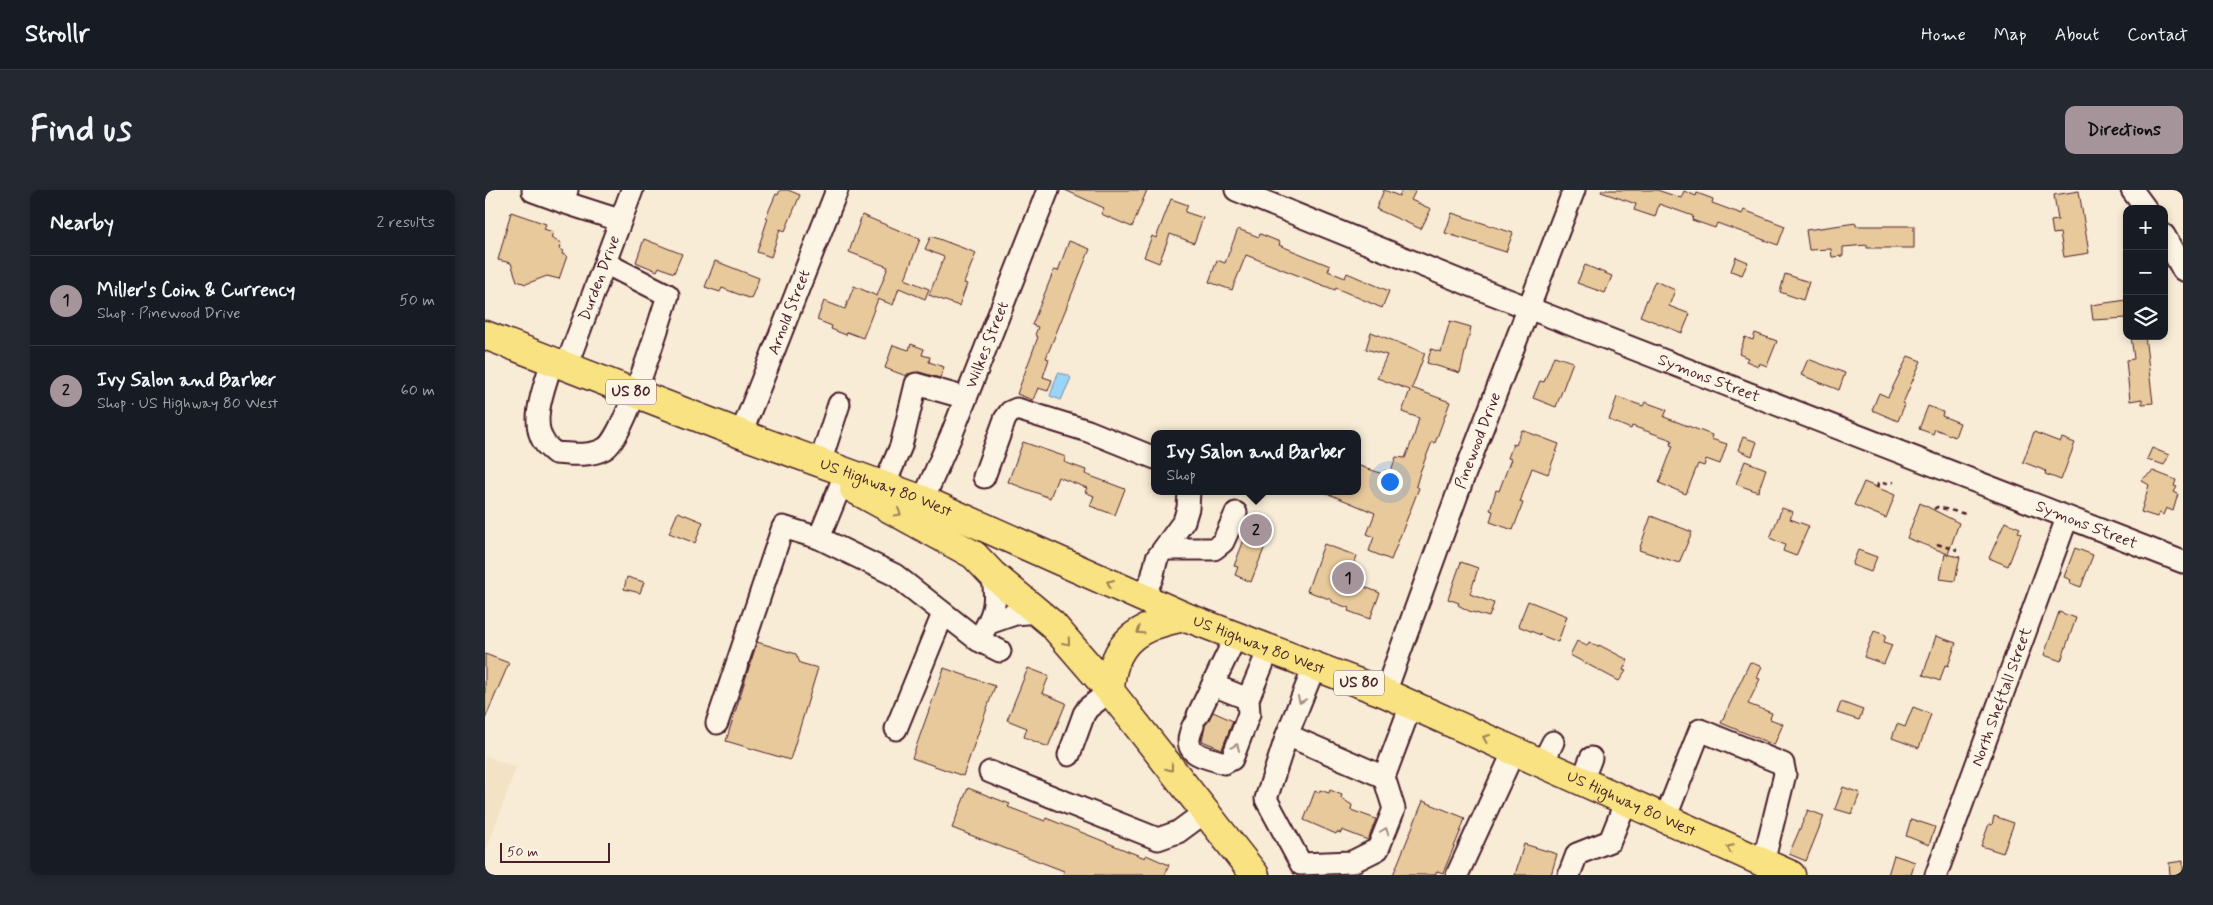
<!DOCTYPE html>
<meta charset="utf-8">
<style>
:root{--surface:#171b24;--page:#242831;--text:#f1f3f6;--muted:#9ea1a6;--line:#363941;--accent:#a6949b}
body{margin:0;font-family:Mynerve,sans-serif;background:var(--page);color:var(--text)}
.controls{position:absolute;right:15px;top:15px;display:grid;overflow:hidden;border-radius:10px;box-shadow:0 2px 8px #0003}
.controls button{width:45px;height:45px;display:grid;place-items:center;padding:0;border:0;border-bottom:1px solid var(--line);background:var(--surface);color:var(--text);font:25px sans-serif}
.scale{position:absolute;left:15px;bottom:12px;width:110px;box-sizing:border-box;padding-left:5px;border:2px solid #4a1f2b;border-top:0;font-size:14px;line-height:18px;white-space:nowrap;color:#4a1f2b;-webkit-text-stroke:4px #fcf5e5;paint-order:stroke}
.you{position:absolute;left:904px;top:291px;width:18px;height:18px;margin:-12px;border:4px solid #fff;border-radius:50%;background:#1a73e8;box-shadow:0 0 0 8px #1a73e833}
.badge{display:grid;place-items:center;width:32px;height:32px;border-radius:50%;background:var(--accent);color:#111;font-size:16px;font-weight:700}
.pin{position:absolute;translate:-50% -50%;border:2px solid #fff;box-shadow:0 1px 5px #0006}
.popup{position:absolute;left:666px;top:240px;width:210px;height:65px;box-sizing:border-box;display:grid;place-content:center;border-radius:10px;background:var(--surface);filter:drop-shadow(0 1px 4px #0005);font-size:16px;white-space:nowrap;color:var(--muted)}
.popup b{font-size:19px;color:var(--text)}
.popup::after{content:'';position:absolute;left:50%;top:100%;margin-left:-10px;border:10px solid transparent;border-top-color:var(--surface)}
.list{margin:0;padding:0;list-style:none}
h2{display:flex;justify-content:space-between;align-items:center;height:65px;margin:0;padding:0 20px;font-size:21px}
h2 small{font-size:16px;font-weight:400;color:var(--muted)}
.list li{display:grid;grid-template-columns:32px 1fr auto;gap:15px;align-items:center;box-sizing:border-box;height:90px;padding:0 20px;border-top:1px solid var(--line)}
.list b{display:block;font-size:19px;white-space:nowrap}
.list p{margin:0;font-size:16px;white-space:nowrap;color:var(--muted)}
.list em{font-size:16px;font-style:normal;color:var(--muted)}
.icon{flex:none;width:28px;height:28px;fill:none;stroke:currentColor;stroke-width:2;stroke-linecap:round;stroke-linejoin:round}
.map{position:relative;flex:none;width:1698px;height:685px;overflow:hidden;border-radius:10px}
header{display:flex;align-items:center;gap:30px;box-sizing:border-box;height:70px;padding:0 25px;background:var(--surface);border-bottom:1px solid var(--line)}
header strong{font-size:24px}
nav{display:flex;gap:28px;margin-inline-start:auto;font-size:18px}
.intro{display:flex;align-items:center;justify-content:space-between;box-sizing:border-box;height:120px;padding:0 30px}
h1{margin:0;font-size:35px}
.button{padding:12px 22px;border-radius:10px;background:var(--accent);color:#111;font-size:18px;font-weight:700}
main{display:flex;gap:30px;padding:0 30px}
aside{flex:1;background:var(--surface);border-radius:10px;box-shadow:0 2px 8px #0003}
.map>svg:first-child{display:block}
.built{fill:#f3e2c4}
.water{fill:#99d4f9;stroke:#798ca7}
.building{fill:#e8c99b;stroke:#4a1f2b}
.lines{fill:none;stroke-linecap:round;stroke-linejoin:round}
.minor-casing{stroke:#4a1f2b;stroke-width:25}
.major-casing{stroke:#4a1f2b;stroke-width:31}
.path{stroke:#4a1f2b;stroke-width:2.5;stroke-dasharray:5 4;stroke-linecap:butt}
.minor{stroke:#fcf5e5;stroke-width:21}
.major{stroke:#f8e281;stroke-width:28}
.oneway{stroke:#a18056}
.oneway2{stroke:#a38a88}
.labels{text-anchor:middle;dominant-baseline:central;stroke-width:4;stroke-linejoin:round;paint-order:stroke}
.shield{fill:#fcf5e5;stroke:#7f5f63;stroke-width:1}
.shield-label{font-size:15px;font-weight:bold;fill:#4a1f2b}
.street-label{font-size:16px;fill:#4a1f2b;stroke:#fcf5e5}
</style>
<header>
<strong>Strollr</strong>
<nav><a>Home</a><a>Map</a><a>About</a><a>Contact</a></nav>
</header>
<div class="intro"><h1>Find us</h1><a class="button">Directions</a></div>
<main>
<aside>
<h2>Nearby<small>2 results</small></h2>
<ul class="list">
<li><span class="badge">1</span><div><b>Miller's Coin &amp; Currency</b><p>Shop · Pinewood Drive</p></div><em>50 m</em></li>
<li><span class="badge">2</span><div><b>Ivy Salon and Barber</b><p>Shop · US Highway 80 West</p></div><em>60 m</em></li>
</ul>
</aside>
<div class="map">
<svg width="1698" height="685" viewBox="0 0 1698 685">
<rect width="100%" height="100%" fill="#f8ecd6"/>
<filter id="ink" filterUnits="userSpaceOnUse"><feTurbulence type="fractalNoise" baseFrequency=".02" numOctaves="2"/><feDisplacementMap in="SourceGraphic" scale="10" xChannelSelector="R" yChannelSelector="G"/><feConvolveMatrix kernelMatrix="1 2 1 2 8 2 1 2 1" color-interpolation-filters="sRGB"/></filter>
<g filter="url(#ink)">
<polygon class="built" points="0,566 31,577 0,665"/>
<polygon class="water" points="573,183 583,185 586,188 576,210 565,206"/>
<g class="building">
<polygon points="295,0 303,0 315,5 300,41 295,39 286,67 272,62 283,28 281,27 291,4 293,5"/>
<polygon points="580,0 662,0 647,37 616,24 619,18"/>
<polygon points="899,0 914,6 917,0 931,0 926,10 946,19 936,39 891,19"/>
<polygon points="1117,0 1172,0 1196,8 1199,1 1211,6 1212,3 1228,9 1227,13 1257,24 1259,20 1300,36 1293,55 1232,33 1230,38 1207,30 1208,26 1174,14 1170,27 1149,20 1151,14 1116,2"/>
<polygon points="1594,1 1604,63 1579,67 1575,43 1568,44 1566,31 1573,30 1569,5"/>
<polygon points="686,9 703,15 700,22 718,28 709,53 685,44 674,73 659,67 667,46 671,48"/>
<polygon points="26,22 61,34 59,39 68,42 66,48 76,53 74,59 78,61 77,64 82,66 74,89 62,86 41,94 32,91 26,73 13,70"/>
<polygon points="967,23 1028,43 1021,62 960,43"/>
<polygon points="377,25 435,49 420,89 444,99 440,109 414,98 408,115 393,109 378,148 362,142 361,145 346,139 347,136 332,130 339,111 360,119 369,96 392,106 403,77 364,62"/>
<polygon points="1371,33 1371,36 1429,36 1429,58 1382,58 1382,55 1358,57 1358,66 1347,67 1346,59 1324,60 1321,40"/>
<polygon points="753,39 774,47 775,44 795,52 794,55 845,76 843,81 860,88 862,83 904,101 897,118 851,98 850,100 761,65 747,100 724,92 732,70 740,73"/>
<polygon points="446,46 491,63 479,93 482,94 474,116 444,105 459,67 440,59"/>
<polygon points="159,49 197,64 189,83 174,77 172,81 151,72"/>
<polygon points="584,51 605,59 561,168 564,169 558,187 567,190 563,201 553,198 548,210 532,204 553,147 550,145 553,137 547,135 569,80 573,81"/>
<polygon points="1251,67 1263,72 1257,85 1246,81"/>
<polygon points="230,71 274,88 266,109 237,98 235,102 220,97"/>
<polygon points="1100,75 1127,86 1120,103 1092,93"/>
<polygon points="1300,84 1324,92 1318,110 1295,102"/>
<polygon points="1170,91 1190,100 1184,116 1205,124 1197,143 1155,126"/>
<polygon points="1642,110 1642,128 1608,130 1606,115"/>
<polygon points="965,131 986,137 975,183 942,173 946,159 956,162"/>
<polygon points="886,142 940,163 927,198 965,212 950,253 947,252 935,282 931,296 934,298 906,370 884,361 889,347 882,344 890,323 839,302 872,301 872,275 898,284 900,280 905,283 911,267 920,268 929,246 934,228 917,222 925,200 892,188 902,165 881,159"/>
<polygon points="1270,143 1292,151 1282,176 1274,173 1273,176 1261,171 1263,168 1254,164 1260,147 1268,150"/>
<polygon points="1646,146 1660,146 1668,213 1657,214 1657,209 1645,211 1641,170 1649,169"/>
<polygon points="426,154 439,159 437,165 445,167 444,172 459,177 455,188 434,182 422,184 421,186 400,178 408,155 424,160"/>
<polygon points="1069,166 1088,172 1071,217 1048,208 1055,191 1059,192"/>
<polygon points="1423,166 1436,171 1418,213 1420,214 1413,231 1387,220 1394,203 1403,207"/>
<polygon points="1323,169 1360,183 1354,200 1316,185"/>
<polygon points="1132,207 1158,216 1160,212 1182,220 1179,227 1227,245 1226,249 1242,254 1235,274 1221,269 1219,276 1213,274 1201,304 1174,293 1188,256 1185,255 1187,250 1147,236 1146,239 1124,230"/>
<polygon points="1443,216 1458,222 1457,226 1475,233 1470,247 1450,239 1448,244 1434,239"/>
<polygon points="1037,240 1074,254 1063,284 1047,278 1035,312 1038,313 1028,340 1005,332 1008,321 1005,320 1011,300 1014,301 1026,269 1023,268 1028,254 1031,255"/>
<polygon points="1549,242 1575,252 1577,248 1590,253 1576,290 1560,284 1561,281 1538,272"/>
<polygon points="1258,247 1272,252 1267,266 1253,260"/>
<polygon points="538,252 581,267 579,272 601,280 600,284 640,299 630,325 605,316 609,306 600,302 602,298 573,287 565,308 523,292"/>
<polygon points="1667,258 1684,265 1679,275 1662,269"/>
<polygon points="1260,271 1281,279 1273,302 1251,294"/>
<polygon points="1668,281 1691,290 1689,296 1692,297 1689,302 1693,304 1688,321 1681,318 1678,325 1674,323 1672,327 1656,322 1664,295 1656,290"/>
<polygon points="1379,292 1410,305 1401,328 1369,315"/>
<polygon points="1435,313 1474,333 1463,364 1422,348"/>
<polygon points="1297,318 1308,322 1305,329 1324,336 1311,366 1298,361 1300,355 1285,348"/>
<polygon points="193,322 218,332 210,353 184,343"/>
<polygon points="771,326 789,333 766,392 750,385 753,377 749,376 765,334 768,335"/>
<polygon points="1166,326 1207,342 1194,373 1154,360"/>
<polygon points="1520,332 1535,338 1533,342 1536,343 1523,376 1504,368"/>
<polygon points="839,354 872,366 862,390 895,403 885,429 863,421 864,418 847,412 847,410 822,401"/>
<polygon points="1590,358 1608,365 1596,397 1585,393 1586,390 1579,387"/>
<polygon points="1373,360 1392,367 1386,382 1367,375"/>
<polygon points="1460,364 1475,367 1470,391 1455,389"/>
<polygon points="976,372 993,378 985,404 1009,413 1004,427 984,421 973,415 974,413 963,409"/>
<polygon points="142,387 159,392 155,403 139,399"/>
<polygon points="1043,411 1082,426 1073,452 1033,436"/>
<polygon points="1574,422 1591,428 1576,471 1559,465"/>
<polygon points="1389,441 1401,445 1399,452 1407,455 1399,474 1379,467"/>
<polygon points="1451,446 1471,453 1463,476 1460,475 1455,491 1438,485"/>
<polygon points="1092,451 1102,456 1104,452 1113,457 1114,455 1143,470 1138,480 1141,481 1134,491 1085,465"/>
<polygon points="272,452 311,464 315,473 333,478 305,570 241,551"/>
<polygon points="0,464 24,473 0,529"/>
<polygon points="1265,472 1277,477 1272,488 1275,489 1263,514 1287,523 1285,529 1298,534 1289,555 1236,533"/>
<polygon points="459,478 510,496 478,586 427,568"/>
<polygon points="543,478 564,486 557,503 581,513 563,557 539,547 542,538 522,530"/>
<polygon points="1356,512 1378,520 1374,530 1352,523"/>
<polygon points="1428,517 1446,524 1434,558 1407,548 1412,534 1420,537"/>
<polygon points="728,522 748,531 737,559 717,551 720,535"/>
<polygon points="1358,597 1375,603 1367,624 1350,619"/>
<polygon points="483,598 525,614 523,617 560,631 561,628 660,668 661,665 684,675 680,685 578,685 579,681 467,638"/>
<polygon points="835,600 844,603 845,600 857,605 856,608 867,615 866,620 891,629 883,650 857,640 856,643 852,642 851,644 819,630 830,601 834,603"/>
<polygon points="938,611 980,628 976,640 958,683 952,681 950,685 908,685"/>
<polygon points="1323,620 1339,626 1321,671 1304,664"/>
<polygon points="1509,626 1529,633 1518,663 1496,656 1504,634 1507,635"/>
<polygon points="1426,629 1450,637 1444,655 1421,646"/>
<polygon points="1039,654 1072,664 1066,685 1030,685"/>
<polygon points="1409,665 1430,672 1426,685 1403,685"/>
<polygon points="1698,671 1698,685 1685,685 1684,673"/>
</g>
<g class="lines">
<g class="minor-casing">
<g id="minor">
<polyline points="82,0 78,12 134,30"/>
<path id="s1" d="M 751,0 L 1005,103 L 1698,372"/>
<polyline points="1647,0 1661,19"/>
<polyline points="48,1 78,12"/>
<polyline points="1679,45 1698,80"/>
<path d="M 67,171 C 61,194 44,230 59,252 C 61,256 67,260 70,263 C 86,264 104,267 119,259 C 139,250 175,131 183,105 L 120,73"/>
<path id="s2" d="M 81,177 L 147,0"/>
<path id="s3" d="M 256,244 L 352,0"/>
<polyline points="335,273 354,214"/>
<path d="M 361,282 L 334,348 L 410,385 L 493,450 C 509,426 513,412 507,384"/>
<polyline points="499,287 520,229 525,222 532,219 603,241 670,268"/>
<polyline points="399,296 416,256 431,194 481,208"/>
<path id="s4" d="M 438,310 L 466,246 L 563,0"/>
<polyline points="679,359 729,359 738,352 751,323"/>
<polyline points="657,407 667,388 672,368 699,331 703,318 704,301"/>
<polyline points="504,433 530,424 553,422"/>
<polyline points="493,450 515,461"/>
<polyline points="836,478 824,490 802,545 781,609 816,674 867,672 893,659 909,619 899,587 926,515"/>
<polyline points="728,495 763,509"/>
<path id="s5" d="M 900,503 L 977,291 L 1089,0"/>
<polyline points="713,525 751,446"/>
<polyline points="232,533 298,337 334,348"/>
<path d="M 708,536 C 695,565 716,565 739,573 L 747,569 L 764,524 L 763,509 L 784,459"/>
<polyline points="411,539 458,424"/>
<polyline points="802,545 899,587"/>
<polyline points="584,565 599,524 603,518 625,501"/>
<polyline points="1057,574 1068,552"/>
<polyline points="505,582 673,649 693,642 720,622"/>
<polyline points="1097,591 1106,568"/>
<polyline points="1180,629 1215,540 1298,574 1300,584 1278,673"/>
<polyline points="972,685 1029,561"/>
<polyline points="1084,685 1092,664 1125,651 1141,611"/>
<path id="s6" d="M 1451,685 L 1582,328"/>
</g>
</g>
<g class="major-casing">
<g id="major">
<path id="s7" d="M 0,145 L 256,244 L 438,310 L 701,427 L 900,503 L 1306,685"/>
<polyline points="369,299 489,365 507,384 567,434 625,501 770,685"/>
<path d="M 625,501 C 627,450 655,435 701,427"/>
</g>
</g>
<g class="path">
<polyline points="1392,298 1393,294 1409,292"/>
<polyline points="1449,319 1452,317 1481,324"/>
<polyline points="1452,354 1472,360"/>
</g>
<use href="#minor" class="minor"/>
<use href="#major" class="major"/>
</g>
<defs><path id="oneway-chevron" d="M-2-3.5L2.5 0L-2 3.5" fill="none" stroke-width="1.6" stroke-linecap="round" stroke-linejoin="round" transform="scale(1.25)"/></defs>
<g class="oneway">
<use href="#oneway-chevron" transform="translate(413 323) rotate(29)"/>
<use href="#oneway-chevron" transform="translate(625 393) rotate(-156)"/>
<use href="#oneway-chevron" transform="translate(655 441) rotate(147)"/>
<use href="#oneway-chevron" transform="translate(582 452) rotate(49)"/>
<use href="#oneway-chevron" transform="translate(1001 548) rotate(-156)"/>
<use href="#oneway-chevron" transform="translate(685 578) rotate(52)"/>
<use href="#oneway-chevron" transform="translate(1245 658) rotate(-156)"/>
</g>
<g class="oneway2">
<use href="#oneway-chevron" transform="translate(816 510) rotate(112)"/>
<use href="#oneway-chevron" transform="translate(751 557) rotate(-68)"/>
<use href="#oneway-chevron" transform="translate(900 641) rotate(-69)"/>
</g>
</g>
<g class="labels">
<g class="shield">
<rect x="121" y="189.5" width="50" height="25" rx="4"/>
<rect x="849" y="480.5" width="50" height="25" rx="4"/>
</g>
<g class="shield-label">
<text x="146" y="202">US 80</text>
<text x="874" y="493">US 80</text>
</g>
<g class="street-label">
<text stroke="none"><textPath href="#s2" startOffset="95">Durden Drive</textPath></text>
<text stroke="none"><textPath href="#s3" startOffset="131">Arnold Street</textPath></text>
<text stroke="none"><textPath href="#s4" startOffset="168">Wilkes Street</textPath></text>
<text stroke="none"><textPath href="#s1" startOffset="509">Symons Street</textPath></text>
<text stroke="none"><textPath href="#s5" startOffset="269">Pinewood Drive</textPath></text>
<text stroke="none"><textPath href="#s7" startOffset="429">US Highway 80 West</textPath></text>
<text stroke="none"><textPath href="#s1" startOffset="914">Symons Street</textPath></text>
<text stroke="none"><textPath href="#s7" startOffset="834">US Highway 80 West</textPath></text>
<text stroke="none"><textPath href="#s6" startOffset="190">North Sheftall Street</textPath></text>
<text stroke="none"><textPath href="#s7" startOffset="1239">US Highway 80 West</textPath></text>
</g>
</g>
</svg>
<div class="controls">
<button>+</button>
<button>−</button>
<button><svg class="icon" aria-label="layers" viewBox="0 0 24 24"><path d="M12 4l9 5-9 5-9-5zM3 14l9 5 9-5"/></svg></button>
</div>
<div class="scale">50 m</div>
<div class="you"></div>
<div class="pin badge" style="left:863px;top:388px">1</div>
<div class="pin badge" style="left:771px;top:340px">2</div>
<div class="popup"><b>Ivy Salon and Barber</b>Shop</div>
</div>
</main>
